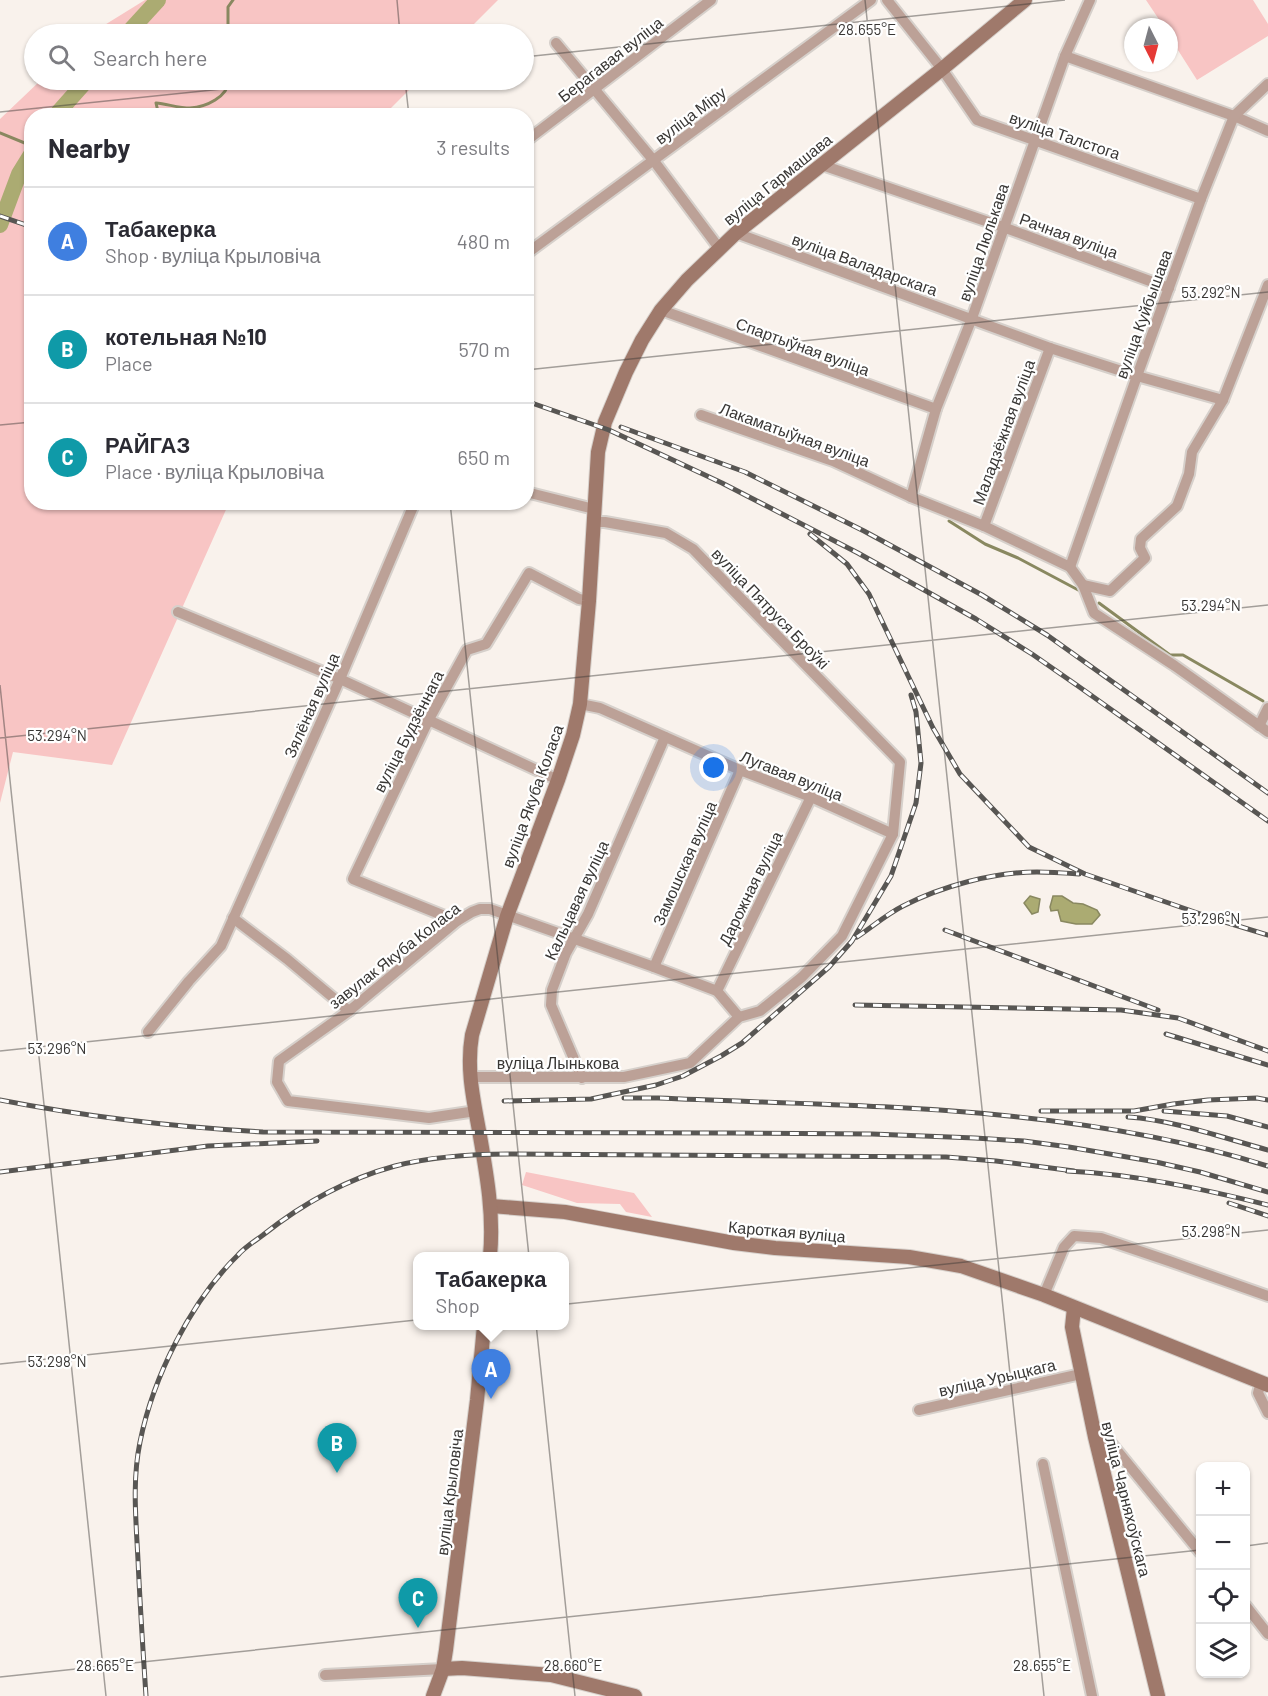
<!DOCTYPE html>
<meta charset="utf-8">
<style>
:root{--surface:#fff;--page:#f2f2f3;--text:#2b2b33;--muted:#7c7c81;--line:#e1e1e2;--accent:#2563eb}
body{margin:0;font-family:Barlow,sans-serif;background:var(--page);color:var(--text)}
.controls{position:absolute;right:18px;bottom:18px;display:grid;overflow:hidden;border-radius:12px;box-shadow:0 2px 4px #0004}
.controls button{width:54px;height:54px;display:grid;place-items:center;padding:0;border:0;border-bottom:2px solid var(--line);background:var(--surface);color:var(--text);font:30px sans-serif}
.compass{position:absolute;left:1124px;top:18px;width:54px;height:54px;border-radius:50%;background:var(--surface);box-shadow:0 2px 4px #0004;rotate:174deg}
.you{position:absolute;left:714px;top:768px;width:21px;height:21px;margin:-15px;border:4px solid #fff;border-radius:50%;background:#1a73e8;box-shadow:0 0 0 9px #1a73e833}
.badge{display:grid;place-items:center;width:39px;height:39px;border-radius:50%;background:var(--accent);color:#fff;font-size:20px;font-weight:700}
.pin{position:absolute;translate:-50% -50px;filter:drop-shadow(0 2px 3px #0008)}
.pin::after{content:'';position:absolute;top:32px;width:21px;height:18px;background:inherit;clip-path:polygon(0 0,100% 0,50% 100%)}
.popup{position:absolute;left:413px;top:1252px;width:156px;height:78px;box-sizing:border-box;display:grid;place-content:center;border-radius:12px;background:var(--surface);filter:drop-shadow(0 2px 4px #0005);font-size:20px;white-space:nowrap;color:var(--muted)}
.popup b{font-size:22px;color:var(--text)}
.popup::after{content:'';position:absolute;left:50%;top:100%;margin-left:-12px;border:12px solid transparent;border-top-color:var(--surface)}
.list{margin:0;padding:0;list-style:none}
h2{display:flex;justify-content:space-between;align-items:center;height:78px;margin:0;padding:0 24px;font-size:26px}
h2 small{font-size:20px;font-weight:400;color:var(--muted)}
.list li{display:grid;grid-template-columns:39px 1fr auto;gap:18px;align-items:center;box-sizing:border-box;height:108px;padding:0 24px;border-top:2px solid var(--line)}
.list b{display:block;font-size:22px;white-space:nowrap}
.list p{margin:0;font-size:20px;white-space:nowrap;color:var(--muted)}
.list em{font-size:20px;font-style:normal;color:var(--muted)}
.icon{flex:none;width:33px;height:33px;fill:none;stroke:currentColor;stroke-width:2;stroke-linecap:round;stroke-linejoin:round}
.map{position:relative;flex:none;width:1268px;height:1696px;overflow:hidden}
.search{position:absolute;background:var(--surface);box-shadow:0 2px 4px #0004;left:24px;top:24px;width:510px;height:66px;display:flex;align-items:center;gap:15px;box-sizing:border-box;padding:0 21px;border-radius:33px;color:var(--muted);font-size:22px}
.panel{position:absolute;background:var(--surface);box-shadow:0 2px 4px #0004;left:24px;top:108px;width:510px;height:402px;border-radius:24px}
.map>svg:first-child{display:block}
.green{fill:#f8c5c4}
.water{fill:#abab72;stroke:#898860;stroke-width:1.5}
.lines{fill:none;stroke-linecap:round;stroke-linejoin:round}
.stream{stroke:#898860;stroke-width:3}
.river{stroke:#abab72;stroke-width:16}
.street-casing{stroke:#d6d0cb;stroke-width:14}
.secondary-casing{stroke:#d6d0cb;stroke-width:16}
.street{stroke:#bca197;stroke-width:10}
.secondary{stroke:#9f796b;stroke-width:14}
.rail-casing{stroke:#585653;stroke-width:5}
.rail{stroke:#fff;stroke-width:3;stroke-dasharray:9;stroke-linecap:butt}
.ticks{fill:none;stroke:#393735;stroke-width:1.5;stroke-opacity:0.45}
.labels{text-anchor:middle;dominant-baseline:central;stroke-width:4.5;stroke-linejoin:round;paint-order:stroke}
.street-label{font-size:16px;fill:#393735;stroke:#fff}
.ticks-label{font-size:15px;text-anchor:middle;fill:#393735;stroke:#fff;stroke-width:4.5;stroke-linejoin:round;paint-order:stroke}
</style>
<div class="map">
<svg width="1268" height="1696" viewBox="0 0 1268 1696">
<rect width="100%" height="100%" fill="#f9f2ec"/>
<g class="green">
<polygon points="145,0 498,0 464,34 90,34"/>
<polygon points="1146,0 1253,0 1268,24 1268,36 1197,80 1169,36 1169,27 1164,27"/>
<polygon points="41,80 419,80 384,115 32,116 32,502 229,503 112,765 13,752 0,803 0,119"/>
<polygon points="526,1172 634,1193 652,1217 626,1212 620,1204 577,1203 522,1185"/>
</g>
<g class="water">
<polygon points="1030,896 1040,899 1038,912 1032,914 1024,903"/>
<polygon points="1053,896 1062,896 1073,903 1083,904 1097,910 1100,915 1092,924 1076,924 1061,921 1058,910 1051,911 1050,907"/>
</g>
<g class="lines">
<g class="stream">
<polyline points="228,34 228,7 233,0"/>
<path d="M 159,116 L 156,103 C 167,104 179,108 190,108 C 206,107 228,97 229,80"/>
<polyline points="0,133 32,146"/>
<polyline points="949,521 985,544 1018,558 1082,592"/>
<polyline points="1099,603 1170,655 1183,655 1263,701"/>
</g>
<g class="river">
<polyline points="127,34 158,0"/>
<polyline points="55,116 87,80"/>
<polyline points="0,225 19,174 32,153"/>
</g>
<g class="street-casing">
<g id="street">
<polyline points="887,0 942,69 977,120 1201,199"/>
<polyline points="556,43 654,161 719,248"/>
<polyline points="1065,56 1234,116 1268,131"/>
<polyline points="526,141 711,0"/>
<polyline points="822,165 1003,227 1169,288"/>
<polyline points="736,233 1050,348 1137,376 1223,400"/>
<polyline points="526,254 871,0"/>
<polyline points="661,310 936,409"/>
<polyline points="701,415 833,461 911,497 984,526 1070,567 1083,585 1094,613 1175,666 1268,732"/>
<polyline points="526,492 594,509"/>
<polyline points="911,497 936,409 972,318 1065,56 1090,0"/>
<polyline points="984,526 1050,348"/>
<polyline points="1070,567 1137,376 1201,199 1234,116 1268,84"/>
<polyline points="1083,585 1110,591 1145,558 1140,548 1141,539 1177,506 1189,474 1192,452 1223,400 1268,285"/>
<polyline points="178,612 340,679 558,780"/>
<polyline points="580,704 600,708 740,770 811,797 893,834"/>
<polyline points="1259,726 1268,708"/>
<polyline points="233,918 287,959 349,1011"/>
<polyline points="457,921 353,879 428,721 467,650 486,644 529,573 579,599 589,601"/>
<polyline points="654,967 740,770"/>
<polyline points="717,991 811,797"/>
<polyline points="148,1032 189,981 221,946 340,679 415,502"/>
<polyline points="471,1077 624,1077 690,1063 739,1017 760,1011 802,977 842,936 893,834 900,762 693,549 666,533 605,522 593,522"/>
<polyline points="582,1078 551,1005 552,990 566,953 588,914 665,737"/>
<polyline points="476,1111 429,1118 288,1101 277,1082 279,1061 349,1011 457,921 472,912 480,909 490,909 654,967 717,991 739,1017"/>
<polyline points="1044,1295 1064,1247 1074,1236 1101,1238 1169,1261 1268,1296"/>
<polyline points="1261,1382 1258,1393 1268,1413"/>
<polyline points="919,1410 1081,1374"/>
<polyline points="1095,1437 1105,1438 1110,1442 1200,1552"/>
<polyline points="1043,1464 1092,1696"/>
<polyline points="1246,1606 1268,1634"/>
<polyline points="325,1675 443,1669"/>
</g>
</g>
<g class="secondary-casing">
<g id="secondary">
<polyline points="491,1206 565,1212 734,1243 775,1248 909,1257 961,1266 1044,1295 1268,1385"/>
<path d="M 490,1256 C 494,1216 487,1176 480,1136 C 474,1102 466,1070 472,1035 L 507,916 L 558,780 L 573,735 L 580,704 L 589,601 L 598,452 L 605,422 L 626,372 L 642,340 L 661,310 L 687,280 L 736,233 L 942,69 L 1025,0"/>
<polyline points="1074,1308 1072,1327 1095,1437 1158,1696"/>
<polyline points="443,1669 462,1668 551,1675 635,1696"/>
<polyline points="433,1696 443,1669 446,1650 477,1400 484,1326"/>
</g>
</g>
<use href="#street" class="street"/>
<use href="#secondary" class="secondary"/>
<g class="rail-casing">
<g id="rail">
<polyline points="0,216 32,227"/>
<polyline points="526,401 609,430 722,483 858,553 976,619 1032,654 1078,686 1268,821"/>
<polyline points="621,427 745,472 864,531 982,595 1047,635 1268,793"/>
<polyline points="810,534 847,564 869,594 933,728 960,774 1029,847 1085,874 1212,918 1268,935"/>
<polyline points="945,930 1158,1010"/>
<path d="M 857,937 C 872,927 887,914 903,906 C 942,886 994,872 1037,872 C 1051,872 1065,873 1079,874"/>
<polyline points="855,1005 1121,1010 1178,1018 1268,1051"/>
<polyline points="1166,1034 1268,1065"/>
<path d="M 624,1098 L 658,1098 C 863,1107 1071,1104 1268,1166"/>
<path d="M 0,1100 C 87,1117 175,1127 263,1132 L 736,1133 L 872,1134 L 975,1138 L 1024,1141 L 1069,1147 L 1156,1162 L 1200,1172 L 1268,1192"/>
<polyline points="504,1101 591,1099 656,1085 683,1076 721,1056 742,1043 829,967 852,941 891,876 916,803 921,763 916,712 911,695"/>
<polyline points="1041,1111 1134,1111 1173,1104 1208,1100 1257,1098 1268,1100"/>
<polyline points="1164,1111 1227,1116 1268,1127"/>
<path d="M 1128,1117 C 1174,1120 1223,1138 1268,1150"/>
<path d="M 1067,1171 C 1134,1174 1203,1189 1268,1205"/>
<polyline points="0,1172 208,1146 317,1141"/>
<polyline points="1229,1203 1268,1216"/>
<path d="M 146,1696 C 143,1651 140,1605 138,1560 C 136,1520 132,1481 140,1442 C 153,1377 191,1301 238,1255 C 245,1247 255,1241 263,1235 C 302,1204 347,1179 395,1166 C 434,1156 473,1154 513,1154 L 946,1157 L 996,1161 L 1074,1171"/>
</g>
</g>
<use href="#rail" class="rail"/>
</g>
<path class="ticks" d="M 397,0 L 400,34M 865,0 L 1044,1696M 524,57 L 1065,0M 405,80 L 409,116M 0,112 L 309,80M 526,370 L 1268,292M 0,425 L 32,422M 450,502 L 575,1696M 0,685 L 106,1696M 0,738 L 1268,605M 0,1051 L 1268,917M 0,1364 L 1268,1230M 1246,1546 L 1268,1543M 0,1677 L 1200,1550"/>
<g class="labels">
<g class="street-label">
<text transform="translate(610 59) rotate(-38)">Берагавая вуліца</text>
<text transform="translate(690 115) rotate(-37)">вуліца Міру</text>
<text transform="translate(1065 135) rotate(19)">вуліца Талстога</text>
<text transform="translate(777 179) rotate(-39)">вуліца Гармашава</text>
<text transform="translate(1069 235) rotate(20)">Рачная вуліца</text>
<text transform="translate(983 242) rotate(-71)">вуліца Люлькава</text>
<text transform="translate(865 264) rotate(20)">вуліца Валадарскага</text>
<text transform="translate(1143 314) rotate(-70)">вуліца Куйбышава</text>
<text transform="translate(803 346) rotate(20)">Спартыўная вуліца</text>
<text transform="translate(1003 432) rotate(-70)">Маладзёжная вуліца</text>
<text transform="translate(795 434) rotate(20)">Лакаматыўная вуліца</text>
<text transform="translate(771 608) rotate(46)">вуліца Пятруся Броўкі</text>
<text transform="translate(311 705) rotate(-66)">Зялёная вуліца</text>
<text transform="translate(408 731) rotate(-63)">вуліца Будзённага</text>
<text transform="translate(792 775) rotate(22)">Лугавая вуліца</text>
<text transform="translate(532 796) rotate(-70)">вуліца Якуба Коласа</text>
<text transform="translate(684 863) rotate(-66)">Замошская вуліца</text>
<text transform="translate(750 888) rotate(-64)">Дарожная вуліца</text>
<text transform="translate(576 900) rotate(-65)">Кальцавая вуліца</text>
<text transform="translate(394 955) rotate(-38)">завулак Якуба Коласа</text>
<text x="558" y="1062">вуліца Лынькова</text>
<text transform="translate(787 1231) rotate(5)">Кароткая вуліца</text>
<text transform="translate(997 1377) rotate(-13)">вуліца Урыцкага</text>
<text transform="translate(449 1492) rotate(-83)">вуліца Крыловіча</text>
<text transform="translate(1127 1499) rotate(76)">вуліца Чарняхоўскага</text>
</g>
</g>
<g class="ticks-label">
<text x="867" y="35">28.655°E</text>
<text x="1211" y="298">53.292°N</text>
<text x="1211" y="611">53.294°N</text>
<text x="57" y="741">53.294°N</text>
<text x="1211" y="924">53.296°N</text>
<text x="57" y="1054">53.296°N</text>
<text x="1211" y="1237">53.298°N</text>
<text x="57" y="1367">53.298°N</text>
<text x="105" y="1671">28.665°E</text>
<text x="573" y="1671">28.660°E</text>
<text x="1042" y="1671">28.655°E</text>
</g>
</svg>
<div class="controls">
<button>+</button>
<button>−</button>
<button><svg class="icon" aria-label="locate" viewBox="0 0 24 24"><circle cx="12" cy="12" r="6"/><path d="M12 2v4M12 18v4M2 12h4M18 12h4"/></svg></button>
<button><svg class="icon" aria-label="layers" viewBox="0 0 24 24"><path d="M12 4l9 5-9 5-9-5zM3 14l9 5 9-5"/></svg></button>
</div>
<svg class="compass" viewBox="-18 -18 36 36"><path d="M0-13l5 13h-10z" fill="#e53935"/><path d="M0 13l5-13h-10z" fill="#7c7c81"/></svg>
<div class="you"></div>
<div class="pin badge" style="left:491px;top:1399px;background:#3f7fe0">A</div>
<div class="popup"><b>Табакерка</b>Shop</div>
<div class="pin badge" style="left:337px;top:1473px;background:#0f9aa8">B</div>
<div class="pin badge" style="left:418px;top:1628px;background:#0f9aa8">C</div>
<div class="search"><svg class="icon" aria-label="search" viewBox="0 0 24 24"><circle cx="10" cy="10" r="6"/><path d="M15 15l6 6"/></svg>Search here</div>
<section class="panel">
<h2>Nearby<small>3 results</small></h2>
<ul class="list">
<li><span class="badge" style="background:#3f7fe0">A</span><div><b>Табакерка</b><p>Shop · вуліца Крыловіча</p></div><em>480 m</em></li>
<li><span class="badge" style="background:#0f9aa8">B</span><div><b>котельная №10</b><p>Place</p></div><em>570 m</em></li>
<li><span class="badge" style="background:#0f9aa8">C</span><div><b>РАЙГАЗ</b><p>Place · вуліца Крыловіча</p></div><em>650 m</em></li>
</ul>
</section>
</div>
